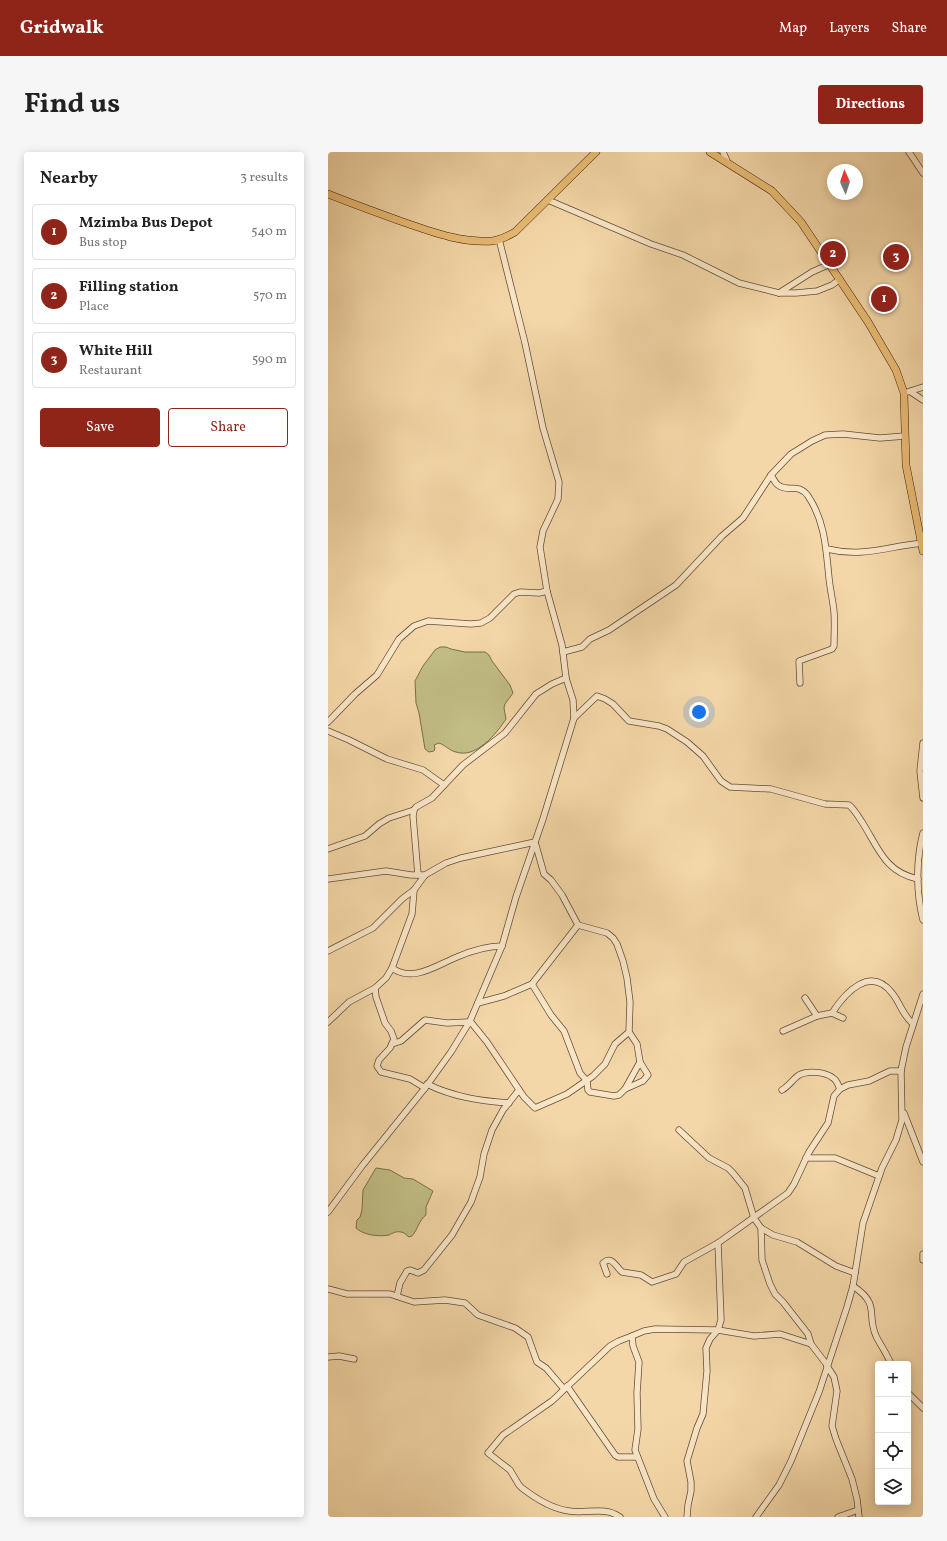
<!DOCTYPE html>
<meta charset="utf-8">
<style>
:root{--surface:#fff;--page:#f6f6f6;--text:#222;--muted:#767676;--line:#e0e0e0;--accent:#8f2418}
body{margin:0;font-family:Vollkorn,serif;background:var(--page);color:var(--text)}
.controls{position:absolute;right:12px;bottom:12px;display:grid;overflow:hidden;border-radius:4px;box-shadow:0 2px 10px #0003}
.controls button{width:36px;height:36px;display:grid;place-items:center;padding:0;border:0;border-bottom:1px solid var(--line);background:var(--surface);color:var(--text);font:20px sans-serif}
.compass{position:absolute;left:499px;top:12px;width:36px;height:36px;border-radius:50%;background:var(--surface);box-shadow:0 2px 10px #0003;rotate:357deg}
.you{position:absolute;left:371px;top:560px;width:14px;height:14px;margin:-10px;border:3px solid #fff;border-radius:50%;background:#1a73e8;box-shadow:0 0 0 6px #1a73e833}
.badge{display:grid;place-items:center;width:26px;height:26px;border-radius:50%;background:var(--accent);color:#fff;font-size:13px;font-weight:700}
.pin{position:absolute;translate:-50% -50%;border:2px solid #fff;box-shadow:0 1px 4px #0006}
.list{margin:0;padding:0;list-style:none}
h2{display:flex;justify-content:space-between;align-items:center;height:52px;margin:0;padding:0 16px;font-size:17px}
h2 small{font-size:13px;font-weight:400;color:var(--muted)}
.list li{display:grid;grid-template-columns:26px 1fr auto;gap:12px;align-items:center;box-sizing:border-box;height:56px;margin:0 8px 8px;padding:0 8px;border:1px solid var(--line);border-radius:4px}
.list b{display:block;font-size:15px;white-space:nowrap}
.list p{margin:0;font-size:13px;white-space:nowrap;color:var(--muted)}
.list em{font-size:13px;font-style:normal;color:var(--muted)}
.actions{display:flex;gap:8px;padding:12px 16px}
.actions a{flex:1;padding:9px 0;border:1px solid var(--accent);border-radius:4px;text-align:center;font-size:14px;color:var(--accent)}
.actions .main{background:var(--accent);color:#fff}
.icon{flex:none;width:22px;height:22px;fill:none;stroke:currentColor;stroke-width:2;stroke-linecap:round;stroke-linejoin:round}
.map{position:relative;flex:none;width:595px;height:1365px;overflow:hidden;border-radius:4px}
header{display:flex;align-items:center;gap:24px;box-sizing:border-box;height:56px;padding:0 20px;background:var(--accent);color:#fff}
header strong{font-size:19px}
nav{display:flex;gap:22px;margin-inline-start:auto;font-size:14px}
.intro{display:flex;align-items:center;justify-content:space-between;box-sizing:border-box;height:96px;padding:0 24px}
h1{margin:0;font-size:28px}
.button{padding:10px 18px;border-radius:4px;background:var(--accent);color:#fff;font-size:14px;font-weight:700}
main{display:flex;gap:24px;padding:0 24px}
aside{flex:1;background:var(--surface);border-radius:4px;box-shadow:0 2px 10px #0003}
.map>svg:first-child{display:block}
.green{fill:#c1bd84;stroke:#7b6e4a}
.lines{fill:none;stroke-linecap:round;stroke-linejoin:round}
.minor-casing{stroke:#654d37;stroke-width:7}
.major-casing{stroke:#351f11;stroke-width:8}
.minor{stroke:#f8e5c6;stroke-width:5.5}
.major{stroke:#eabc74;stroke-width:7}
</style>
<header>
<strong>Gridwalk</strong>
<nav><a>Map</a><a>Layers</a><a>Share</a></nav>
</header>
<div class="intro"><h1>Find us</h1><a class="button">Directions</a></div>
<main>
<aside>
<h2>Nearby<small>3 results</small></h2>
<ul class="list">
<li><span class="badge">1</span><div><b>Mzimba Bus Depot</b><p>Bus stop</p></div><em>540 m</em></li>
<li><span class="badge">2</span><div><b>Filling station</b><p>Place</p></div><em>570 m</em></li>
<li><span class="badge">3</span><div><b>White Hill</b><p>Restaurant</p></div><em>590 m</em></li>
</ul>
<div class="actions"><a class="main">Save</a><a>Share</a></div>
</aside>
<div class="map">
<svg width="595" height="1365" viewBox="0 0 595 1365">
<rect width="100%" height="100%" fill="#f4d7a8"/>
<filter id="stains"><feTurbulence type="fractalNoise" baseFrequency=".005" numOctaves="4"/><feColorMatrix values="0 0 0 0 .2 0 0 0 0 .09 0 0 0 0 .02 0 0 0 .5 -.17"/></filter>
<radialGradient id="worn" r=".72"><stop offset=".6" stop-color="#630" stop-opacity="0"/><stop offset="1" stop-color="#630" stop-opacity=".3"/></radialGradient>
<g class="green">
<path d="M 112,495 L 118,495 L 123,497 L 137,500 L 157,500 L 161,503 L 164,509 L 182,533 L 185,541 L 177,552 L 176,556 L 178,567 C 169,581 148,607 128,600 C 122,599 117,593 111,591 L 106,593 L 107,596 L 106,599 L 101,600 L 97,597 L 91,561 L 88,551 L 87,529 L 95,514 L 107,498 Z"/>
<path d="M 48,1016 L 62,1018 L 76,1026 L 85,1027 L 105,1039 L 98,1055 L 98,1063 C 91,1068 90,1077 84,1084 L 81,1085 C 78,1083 76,1080 73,1080 C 68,1079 65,1081 61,1083 C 51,1085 35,1083 28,1076 L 29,1068 L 32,1065 L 34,1058 L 35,1038 Z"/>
</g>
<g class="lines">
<g class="minor-casing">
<g id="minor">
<polyline points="395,0 400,11"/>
<polyline points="581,0 595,21"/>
<polyline points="220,48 323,92 355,103 411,131 451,141 468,141 489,139 504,133 512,127"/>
<polyline points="451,141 484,120 502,112"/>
<polyline points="583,240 595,248"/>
<polyline points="576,241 595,235"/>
<path d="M 443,323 C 445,326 447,331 450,333 C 460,341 470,330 480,344 C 497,369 498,397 501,426 C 502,437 505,449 506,460 C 507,471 506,482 506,494 L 504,497 L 471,509 L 472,531"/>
<path d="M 499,397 C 536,406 560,394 595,391"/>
<polyline points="235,500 254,495 262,487 281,478 348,433 394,384 415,366 443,323 463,302 484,289 497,283 515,282 552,286 577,284"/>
<path d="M 246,566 L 269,544 L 277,547 L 285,552 L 301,569 L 331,574 L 339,577 L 359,590 L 375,604 L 393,629 L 402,635 L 443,637 L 497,652 L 521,653 C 526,657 530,664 534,670 C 551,697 557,720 590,727"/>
<polyline points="0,570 27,542 49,523 71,487 86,474 100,469 143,472 153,471 162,466 186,442 192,440 211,441 219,439"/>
<polyline points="0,579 21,588 59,607 95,618 116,633"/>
<polyline points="595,591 592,619 595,646"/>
<polyline points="86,658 85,664 90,723"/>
<path d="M 595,681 C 588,708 588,740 595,768"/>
<polyline points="0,697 37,684 51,672 61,666 86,658 88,655 104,646 135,613 177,581 208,542 224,532 238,526"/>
<polyline points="0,727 58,719 83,723 97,723"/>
<polyline points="86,738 84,762 64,816 58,826 47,836 48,845 57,871 63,879 66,887 62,896 51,908 49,914 53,920 82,927 97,936"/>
<polyline points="250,773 279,781 285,786 289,792 295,809 299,826 302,850 301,880 309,892 312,910 320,923 315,929 297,937"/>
<polyline points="0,799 45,776 74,747 86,738 97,723 118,711 133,706 207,690 216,722 223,728 234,743 250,773 204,832 176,844 150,851"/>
<path d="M 64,816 C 85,831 109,813 129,805 C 143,799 159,794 174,794"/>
<polyline points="204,832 223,863 236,879 252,921 259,929 260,938 262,940 286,944 291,943 297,937 312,910"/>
<path d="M 477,846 L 489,864 L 504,861 C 517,841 542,813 564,841 C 573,852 573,861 585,872"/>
<polyline points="504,861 515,866"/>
<polyline points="142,869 159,890 196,945 207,956 239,942 265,924 277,912 287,892 301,880"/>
<polyline points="0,870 21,850 47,836"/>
<polyline points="455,879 489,864"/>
<polyline points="64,892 73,889 97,868 119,871 141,870"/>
<path d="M 99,932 C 125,945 153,949 181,951"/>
<path d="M 454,938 C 461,934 465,927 471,923 C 480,918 498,920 505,926 C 509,928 510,933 512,937"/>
<polyline points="576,961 595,1010"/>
<polyline points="351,978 381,1006 400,1016 405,1021 417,1036 426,1066 433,1076 445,1083 469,1090 508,1114 527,1121"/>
<polyline points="478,1006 507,1006 551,1024"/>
<polyline points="0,1060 34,1014 97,936 123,900 142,869 174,794 188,745 215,667 246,566 245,548 238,526 234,493 219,439 212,395 215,379 230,347 231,330 215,276 197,191 171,87"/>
<polyline points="433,1076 434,1108 442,1132 447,1142 455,1150 480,1182 483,1192"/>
<polyline points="595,1102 595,1108"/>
<path d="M 279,1122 L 275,1111 C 284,1103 288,1115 294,1120 L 313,1123 L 324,1130 L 348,1122 L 356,1110 L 390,1091 L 460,1041 L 466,1032 L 481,1000 L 500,971 L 506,944 L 512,937 L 520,933 L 541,929 L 562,919 L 573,919"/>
<path d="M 525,1134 C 553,1153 538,1161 548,1184 C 553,1194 559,1202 563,1212"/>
<polyline points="0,1137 19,1142 62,1142 86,1150 117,1148 137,1151 150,1163 187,1176 200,1185 209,1210 218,1216 236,1237"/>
<polyline points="69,1144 72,1131 79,1119 82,1118 90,1121 96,1118 124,1083 143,1050 152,1025 156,1002 164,978 175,958 191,938"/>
<polyline points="304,1184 305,1194 311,1210 309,1241 310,1277 307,1298 326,1347 337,1365"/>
<polyline points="0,1205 11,1204 26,1207"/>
<polyline points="499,1214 506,1225 509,1239 504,1274 508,1287 524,1327 529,1347 531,1365"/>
<polyline points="239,1234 287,1303 290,1305 309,1305"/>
<polyline points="580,1241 595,1256"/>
<path d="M 292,1365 C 276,1354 259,1362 241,1359 C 225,1357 207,1346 194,1336 L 191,1333 L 182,1318 L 160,1301 L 175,1283 L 224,1249 L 282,1194 L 291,1189 L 304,1184 L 316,1179 L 327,1177 L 390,1178 L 426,1184 L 452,1182 L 483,1192 L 499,1213"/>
<polyline points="359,1365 360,1353 363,1339 363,1330 359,1309 369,1276 375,1262 379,1219 378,1196 382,1187 390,1178 393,1168 390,1091"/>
<polyline points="428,1365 451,1333 463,1309 491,1240 519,1155 525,1134 535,1071 554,1016 568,988 574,968 573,919 578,895 595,842"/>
<polyline points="510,1365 530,1358"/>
</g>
</g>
<g class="major-casing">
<g id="major">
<polyline points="382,0 444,39 473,70 540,170 568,218 576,241 578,313 595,399"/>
<path d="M 0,42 C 25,52 50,61 75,70 C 104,80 133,91 164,89 C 173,88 180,84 187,80 L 268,0"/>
</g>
</g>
<use href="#minor" class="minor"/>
<use href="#major" class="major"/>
</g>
<rect width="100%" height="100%" filter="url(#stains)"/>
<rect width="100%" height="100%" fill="url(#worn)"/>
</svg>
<div class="controls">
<button>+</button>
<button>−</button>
<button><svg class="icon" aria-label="locate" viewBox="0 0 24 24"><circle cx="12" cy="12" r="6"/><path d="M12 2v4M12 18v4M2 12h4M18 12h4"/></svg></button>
<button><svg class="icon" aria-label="layers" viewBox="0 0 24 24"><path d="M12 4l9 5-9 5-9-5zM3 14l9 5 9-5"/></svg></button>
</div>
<svg class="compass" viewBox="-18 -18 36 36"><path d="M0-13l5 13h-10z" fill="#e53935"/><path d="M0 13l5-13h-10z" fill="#767676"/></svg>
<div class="you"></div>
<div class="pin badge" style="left:556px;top:147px">1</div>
<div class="pin badge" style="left:505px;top:102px">2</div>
<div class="pin badge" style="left:568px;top:105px">3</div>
</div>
</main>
